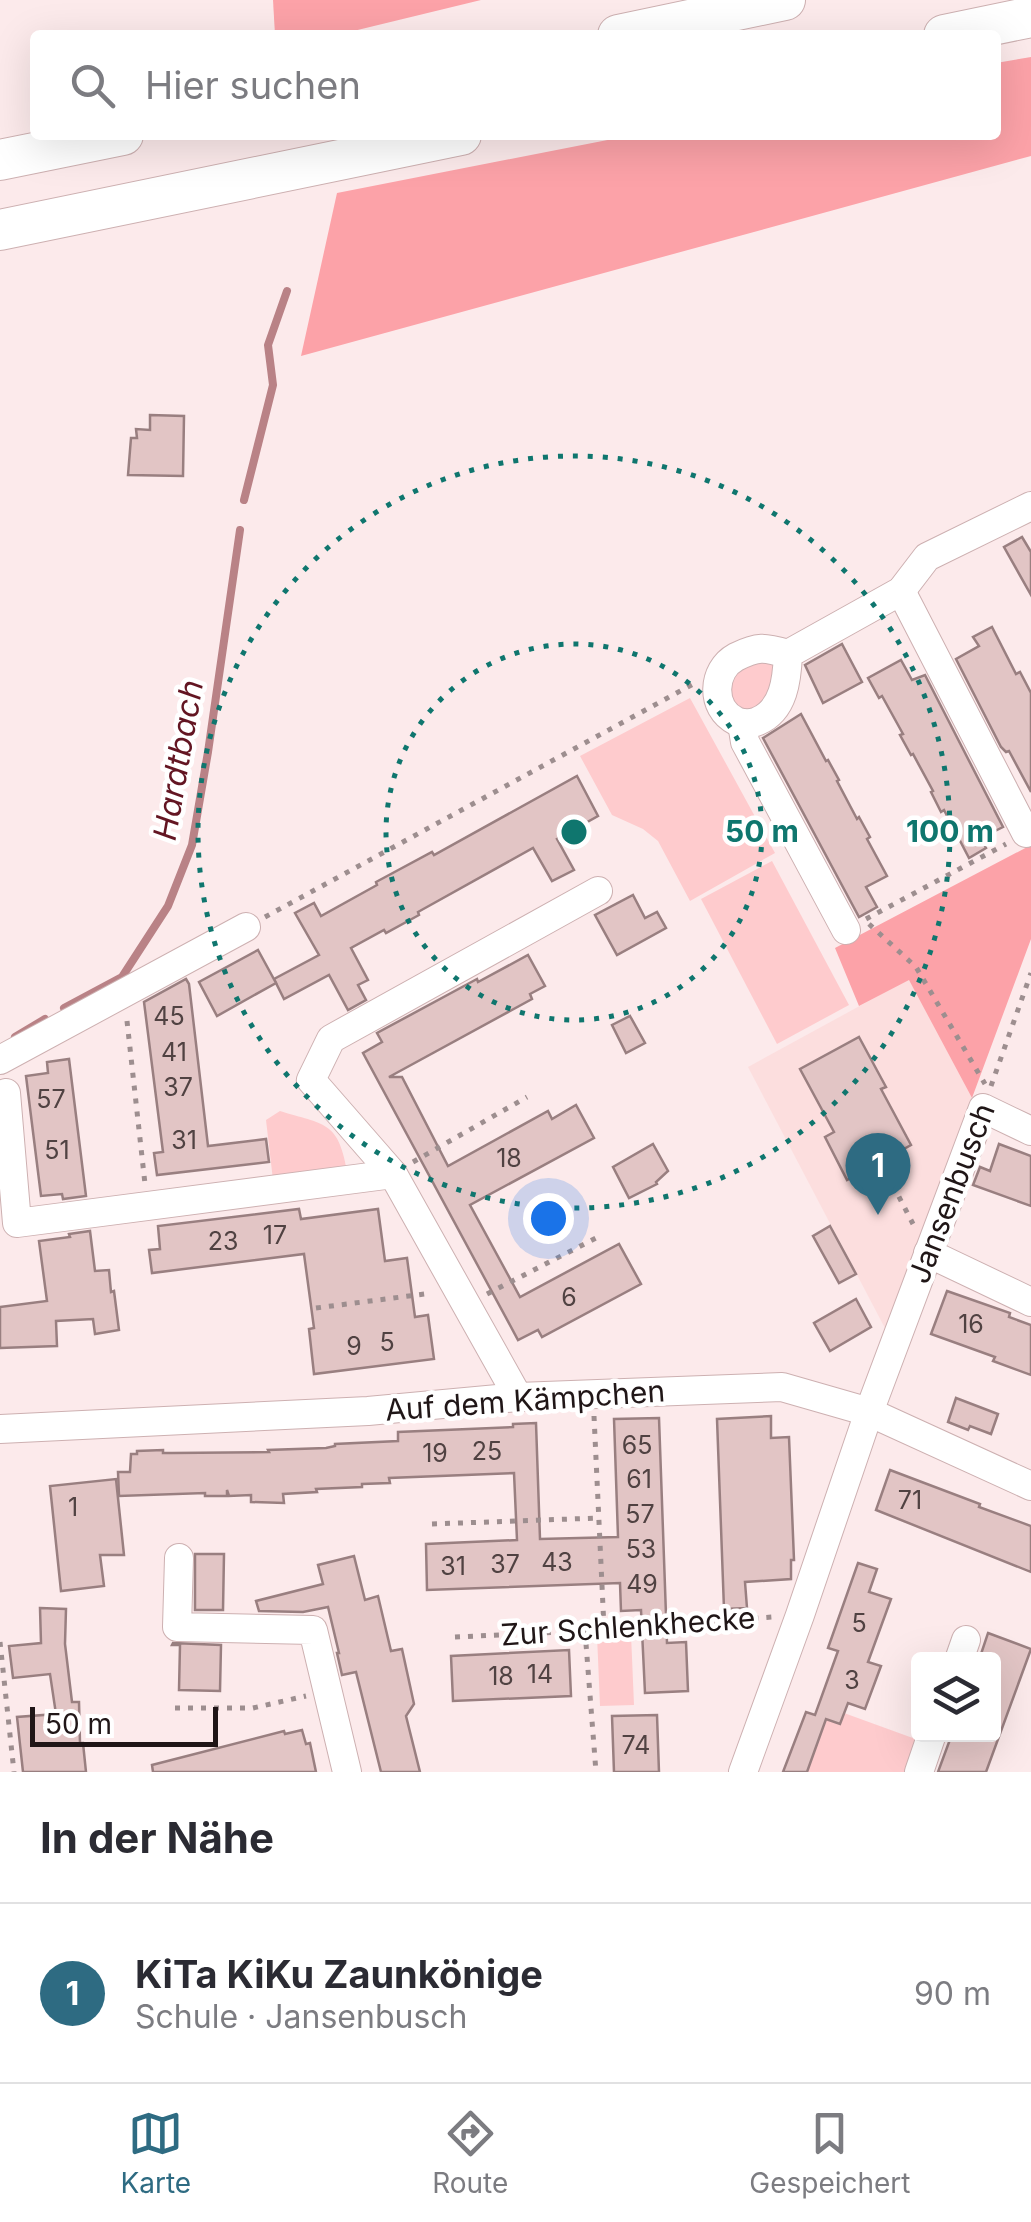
<!DOCTYPE html>
<html lang="de">
<meta charset="utf-8">
<style>
:root{--surface:#fff;--page:#f2f2f3;--text:#2b2b33;--muted:#7c7c81;--line:#e1e1e2;--accent:#2e6b82}
body{margin:0;font-family:Inter,sans-serif;background:var(--page);color:var(--text)}
.controls{position:absolute;right:30px;bottom:30px;display:grid;overflow:hidden;border-radius:10px;box-shadow:0 10px 40px #0002}
.controls button{width:90px;height:90px;display:grid;place-items:center;padding:0;border:0;border-bottom:2px solid var(--line);background:var(--surface);color:var(--text);font:50px sans-serif}
.scale{position:absolute;left:30px;bottom:25px;width:188px;box-sizing:border-box;padding-left:10px;border:5px solid #201617;border-top:0;font-size:28px;line-height:35px;white-space:nowrap;color:#201617;-webkit-text-stroke:8px #fff;paint-order:stroke}
.you{position:absolute;left:548px;top:1218px;width:35px;height:35px;margin:-25px;border:8px solid #fff;border-radius:50%;background:#1a73e8;box-shadow:0 0 0 15px #1a73e833}
.badge{display:grid;place-items:center;width:65px;height:65px;border-radius:50%;background:var(--accent);color:#fff;font-size:32px;font-weight:700}
.pin{position:absolute;translate:-50% -82px;filter:drop-shadow(0 2px 5px #0008)}
.pin::after{content:'';position:absolute;top:52px;width:35px;height:30px;background:inherit;clip-path:polygon(0 0,100% 0,50% 100%)}
.list{margin:0;padding:0;list-style:none}
h2{display:flex;justify-content:space-between;align-items:center;height:130px;margin:0;padding:0 40px;font-size:42px}
h2 small{font-size:32px;font-weight:400;color:var(--muted)}
.list li{display:grid;grid-template-columns:65px 1fr auto;gap:30px;align-items:center;box-sizing:border-box;height:180px;padding:0 40px;border-top:2px solid var(--line)}
.list b{display:block;font-size:38px;white-space:nowrap}
.list p{margin:0;font-size:32px;white-space:nowrap;color:var(--muted)}
.list em{font-size:32px;font-style:normal;color:var(--muted)}
.icon{flex:none;width:55px;height:55px;fill:none;stroke:currentColor;stroke-width:2;stroke-linecap:round;stroke-linejoin:round}
.map{position:relative;flex:none;width:1031px;height:1772px;overflow:hidden}
.search{position:absolute;background:var(--surface);box-shadow:0 10px 40px #0002;left:30px;right:30px;top:30px;height:110px;display:flex;align-items:center;gap:25px;box-sizing:border-box;padding:0 35px;border-radius:10px;color:var(--muted);font-size:38px}
.sheet{height:310px;background:var(--surface)}
nav{display:flex;justify-content:space-around;align-items:center;box-sizing:border-box;height:140px;border-top:2px solid var(--line);background:var(--surface);font-size:28px;color:var(--muted)}
nav a{display:grid;justify-items:center;gap:5px}
nav .on{color:var(--accent)}
.map>svg:first-child{display:block}
.built{fill:#fcdede}
.green{fill:#fecbcd}
.forest{fill:#fca2a8}
.lines{fill:none;stroke-linecap:round;stroke-linejoin:round}
.stream{stroke:#b98286;stroke-width:8}
.building{fill:#e2c5c5;stroke:#997f80;stroke-width:2.5}
.minor-casing{stroke:#cdb0b1;stroke-width:30}
.highway-casing{stroke:#cdb0b1;stroke-width:42}
.path{stroke:#9d8e8f;stroke-width:5;stroke-dasharray:5 8;stroke-linecap:butt}
.minor{stroke:#fff;stroke-width:28}
.highway{stroke:#fff;stroke-width:40}
.ring{fill:none;stroke:#0f766e;stroke-width:5;stroke-dasharray:5 10}
.labels{text-anchor:middle;dominant-baseline:central;stroke-width:9;stroke-linejoin:round;paint-order:stroke}
.number-label{font-size:25px;fill:#504242}
.street-label{font-size:30px;fill:#201617;stroke:#fff}
.water-label{font-size:32px;font-style:italic;fill:#631522;stroke:#fff}
.centre{fill:#0f766e;stroke:#fff;stroke-width:5}
.ring-label{font-size:30px;text-anchor:middle;font-weight:bold;fill:#0f766e;stroke:#fff;stroke-width:9;stroke-linejoin:round;paint-order:stroke}
</style>
<div class="map">
<svg width="1031" height="1772" viewBox="0 0 1031 1772">
<rect width="100%" height="100%" fill="#fceaeb"/>
<polygon class="built" points="909,979 972,1098 887,1332 748,1067"/>
<g class="green">
<polygon points="761,655 779,667 763,710 732,709 726,679"/>
<polygon points="690,698 775,853 690,901 658,841 643,829 612,815 580,756"/>
<polygon points="772,861 849,1005 777,1044 701,899"/>
<path d="M 280,1111 C 324,1125 338,1120 347,1171 L 273,1180 L 266,1120 Z"/>
<polygon points="631,1634 634,1705 600,1706 597,1635"/>
<polygon points="844,1713 921,1741 910,1772 807,1772 826,1719"/>
</g>
<g class="forest">
<polygon points="273,0 481,0 337,35 275,35"/>
<polygon points="1031,57 1031,156 301,356 337,193 633,135 996,135 996,63"/>
<polygon points="1031,845 1031,939 972,1098 909,980 859,1006 835,948"/>
</g>
<g class="lines">
<g class="stream">
<polyline points="244,500 273,385 268,345 287,291"/>
<polyline points="64,1008 122,977 168,906 192,845 208,752 240,530"/>
<polyline points="15,1037 45,1019"/>
</g>
</g>
<g class="building">
<polygon points="150,415 184,416 183,476 128,475 131,438 137,438 136,429 150,430"/>
<polygon points="1022,537 1031,552 1031,595 1004,547"/>
<polygon points="992,627 1016,674 1020,672 1031,693 1031,792 1009,751 1006,752 1001,747 956,659 979,646 973,637"/>
<polygon points="842,644 862,682 823,703 805,665"/>
<polygon points="901,660 912,680 925,675 1003,827 981,838 986,848 969,858 944,810 941,812 931,792 933,791 913,754 911,755 900,735 903,734 882,696 879,698 868,678"/>
<polygon points="801,714 826,761 828,760 839,780 837,781 857,819 859,817 870,837 867,839 887,876 866,887 877,907 859,917 763,738"/>
<polygon points="577,776 598,816 557,839 574,870 552,881 533,848 418,912 419,915 386,933 384,930 351,948 368,980 358,985 366,1000 348,1010 329,975 284,999 274,979 319,955 295,913 314,903 321,916 377,885 376,882 432,852 434,855"/>
<polygon points="633,895 645,918 657,912 666,928 617,955 595,915"/>
<polygon points="258,950 276,983 217,1016 199,982"/>
<polygon points="528,955 545,986 530,994 532,999 389,1077 402,1077 448,1166 548,1111 552,1119 576,1105 594,1138 470,1205 520,1297 619,1244 641,1284 542,1337 538,1330 518,1340 363,1053 382,1042 377,1033 477,979 478,982"/>
<polygon points="186,979 189,984 208,1146 266,1139 269,1162 157,1175 154,1153 163,1152 144,1002"/>
<polygon points="630,1016 645,1043 626,1053 612,1025"/>
<polygon points="859,1037 886,1087 881,1089 911,1145 847,1180 825,1137 834,1132 800,1069"/>
<polygon points="69,1059 86,1196 63,1199 62,1194 41,1196 26,1076 48,1073 47,1062"/>
<polygon points="653,1144 668,1171 656,1182 657,1184 629,1198 613,1167"/>
<polygon points="999,1144 1031,1156 1031,1206 973,1185 980,1167 990,1171"/>
<polygon points="299,1209 301,1219 378,1209 385,1261 407,1258 415,1317 428,1315 434,1359 314,1374 309,1329 314,1328 304,1254 152,1273 149,1250 160,1249 158,1226"/>
<polygon points="830,1226 856,1274 839,1283 813,1236"/>
<polygon points="90,1231 95,1271 109,1270 111,1292 114,1291 119,1330 95,1334 93,1319 56,1321 57,1346 0,1348 0,1307 47,1301 39,1241 70,1237 69,1234"/>
<polygon points="947,1291 1010,1313 1009,1317 1031,1325 1031,1375 993,1361 995,1357 931,1334"/>
<polygon points="856,1299 871,1327 830,1351 814,1323"/>
<polygon points="956,1398 998,1414 991,1434 970,1426 968,1430 948,1422"/>
<polygon points="771,1416 771,1438 789,1437 794,1560 791,1560 791,1579 745,1582 747,1608 724,1609 717,1419"/>
<polygon points="659,1418 667,1643 686,1642 688,1691 645,1693 641,1610 621,1611 620,1583 427,1590 426,1544 517,1540 514,1473 389,1478 390,1483 362,1484 362,1487 316,1489 317,1492 283,1494 284,1503 251,1502 251,1495 229,1496 227,1490 227,1496 205,1496 205,1493 119,1496 118,1472 130,1472 131,1454 137,1454 137,1451 163,1450 163,1453 172,1453 269,1452 268,1450 326,1448 335,1446 335,1444 398,1441 398,1432 513,1427 513,1424 536,1423 540,1539 618,1537 614,1419"/>
<polygon points="890,1470 980,1504 979,1507 1031,1526 1031,1572 876,1510"/>
<polygon points="116,1479 124,1555 100,1555 104,1586 61,1591 50,1486"/>
<polygon points="195,1554 224,1554 223,1610 195,1610"/>
<polygon points="354,1556 365,1600 378,1596 391,1651 402,1649 414,1704 406,1716 420,1772 381,1772 356,1672 342,1675 337,1653 339,1653 328,1607 303,1612 259,1611 256,1601 323,1584 318,1565"/>
<polygon points="858,1563 877,1569 869,1592 891,1599 868,1662 881,1666 865,1709 848,1703 840,1724 826,1719 807,1772 783,1772 806,1712 815,1715 838,1651 828,1648"/>
<polygon points="40,1608 66,1609 65,1644 72,1702 79,1702 80,1743 83,1743 86,1772 23,1772 17,1717 56,1714 50,1674 13,1678 9,1646 41,1643"/>
<polygon points="988,1633 1031,1649 986,1772 938,1772 952,1734 994,1734 994,1660 979,1660"/>
<polygon points="173,1643 221,1645 220,1691 179,1690 180,1645 172,1645"/>
<polygon points="569,1650 571,1696 453,1701 451,1656"/>
<polygon points="657,1715 659,1772 614,1772 612,1716"/>
<polygon points="302,1730 306,1744 310,1743 316,1772 153,1772 152,1765 284,1731 285,1734"/>
</g>
<g class="lines">
<g class="minor-casing">
<g id="minor">
<polyline points="901,591 1026,833"/>
<path d="M 788,654 C 787,679 784,710 758,721 C 752,724 742,724 736,721 C 710,708 712,670 736,657 C 758,646 764,647 788,654 L 901,591 L 927,557 L 1031,506"/>
<polyline points="742,723 745,742 846,930"/>
<polyline points="0,1060 246,927"/>
<polyline points="6,1093 17,1223 393,1174"/>
<polyline points="928,1253 1031,1302"/>
<polyline points="518,1397 393,1174 311,1080 331,1039 598,891"/>
<polyline points="0,1429 368,1411 518,1397 782,1387 869,1412 1031,1486"/>
<polyline points="179,1558 177,1627 313,1630 347,1772"/>
<polyline points="959,1660 966,1640"/>
<polyline points="743,1772 800,1615 869,1412 983,1108 1031,1131"/>
<polyline points="919,1772 932,1734"/>
</g>
</g>
<g class="highway-casing">
<g id="highway">
<polyline points="618,35 785,0"/>
<polyline points="944,35 1031,17"/>
<polyline points="0,160 123,135"/>
<polyline points="0,230 461,135"/>
</g>
</g>
<g class="path">
<polyline points="265,917 695,683"/>
<polyline points="866,919 1006,844"/>
<polyline points="869,924 916,967 985,1084"/>
<polyline points="127,1021 145,1184"/>
<polyline points="991,1086 1031,973"/>
<polyline points="413,1162 527,1097"/>
<polyline points="881,1162 913,1224"/>
<polyline points="487,1294 600,1236"/>
<polyline points="316,1308 432,1293"/>
<polyline points="594,1416 604,1628"/>
<polyline points="432,1524 599,1518"/>
<polyline points="585,1631 596,1772"/>
<polyline points="455,1637 585,1631 772,1617"/>
<polyline points="0,1642 14,1772"/>
<polyline points="175,1708 253,1708 306,1696"/>
</g>
<use href="#minor" class="minor"/>
<use href="#highway" class="highway"/>
</g>
<g class="ring">
<circle cx="574" cy="832" r="188"/>
<circle cx="574" cy="832" r="376"/>
</g>
<g class="labels">
<g class="number-label">
<text x="169" y="1016">45</text>
<text x="174" y="1052">41</text>
<text x="178" y="1087">37</text>
<text x="51" y="1099">57</text>
<text x="184" y="1140">31</text>
<text x="57" y="1150">51</text>
<text x="509" y="1158">18</text>
<text x="275" y="1235">17</text>
<text x="223" y="1241">23</text>
<text x="569" y="1297">6</text>
<text x="971" y="1324">16</text>
<text x="387" y="1342">5</text>
<text x="354" y="1346">9</text>
<text x="637" y="1445">65</text>
<text x="487" y="1451">25</text>
<text x="435" y="1453">19</text>
<text x="639" y="1479">61</text>
<text x="910" y="1500">71</text>
<text x="73" y="1507">1</text>
<text x="640" y="1514">57</text>
<text x="641" y="1549">53</text>
<text x="557" y="1562">43</text>
<text x="505" y="1564">37</text>
<text x="453" y="1566">31</text>
<text x="642" y="1584">49</text>
<text x="859" y="1623">5</text>
<text x="540" y="1674">14</text>
<text x="501" y="1676">18</text>
<text x="852" y="1680">3</text>
<text x="636" y="1745">74</text>
</g>
<g class="street-label">
<text transform="translate(951 1193) rotate(-69)">Jansenbusch</text>
<text transform="translate(525 1400) rotate(-4)">Auf dem Kämpchen</text>
<text transform="translate(628 1626) rotate(-4)">Zur Schlenkhecke</text>
</g>
<g class="water-label">
<text transform="translate(178 760) rotate(-80)">Hardtbach</text>
</g>
</g>
<circle cx="574" cy="832" r="15" class="centre"/>
<g class="ring-label">
<text x="762" y="842">50 m</text>
<text x="950" y="842">100 m</text>
</g>
</svg>
<div class="controls">
<button><svg class="icon" aria-label="layers" viewBox="0 0 24 24"><path d="M12 4l9 5-9 5-9-5zM3 14l9 5 9-5"/></svg></button>
</div>
<div class="scale">50 m</div>
<div class="you"></div>
<div class="pin badge" style="left:878px;top:1215px">1</div>
<div class="search"><svg class="icon" aria-label="search" viewBox="0 0 24 24"><circle cx="10" cy="10" r="6"/><path d="M15 15l6 6"/></svg>Hier suchen</div>
</div>
<section class="sheet">
<h2>In der Nähe<small></small></h2>
<ul class="list">
<li><span class="badge">1</span><div><b>KiTa KiKu Zaunkönige</b><p>Schule · Jansenbusch</p></div><em>90 m</em></li>
</ul>
</section>
<nav>
<a class="on"><svg class="icon" aria-label="map" viewBox="0 0 24 24"><path d="M3 6l6-2 6 2 6-2v14l-6 2-6-2-6 2zM9 4v14M15 6v14"/></svg>Karte</a>
<a><svg class="icon" aria-label="directions" viewBox="0 0 24 24"><path d="M12 3l9 9-9 9-9-9zM9 14v-3h6M13 9l2 2-2 2"/></svg>Route</a>
<a><svg class="icon" aria-label="saved" viewBox="0 0 24 24"><path d="M7 4h10v16l-5-4-5 4z"/></svg>Gespeichert</a>
</nav>
